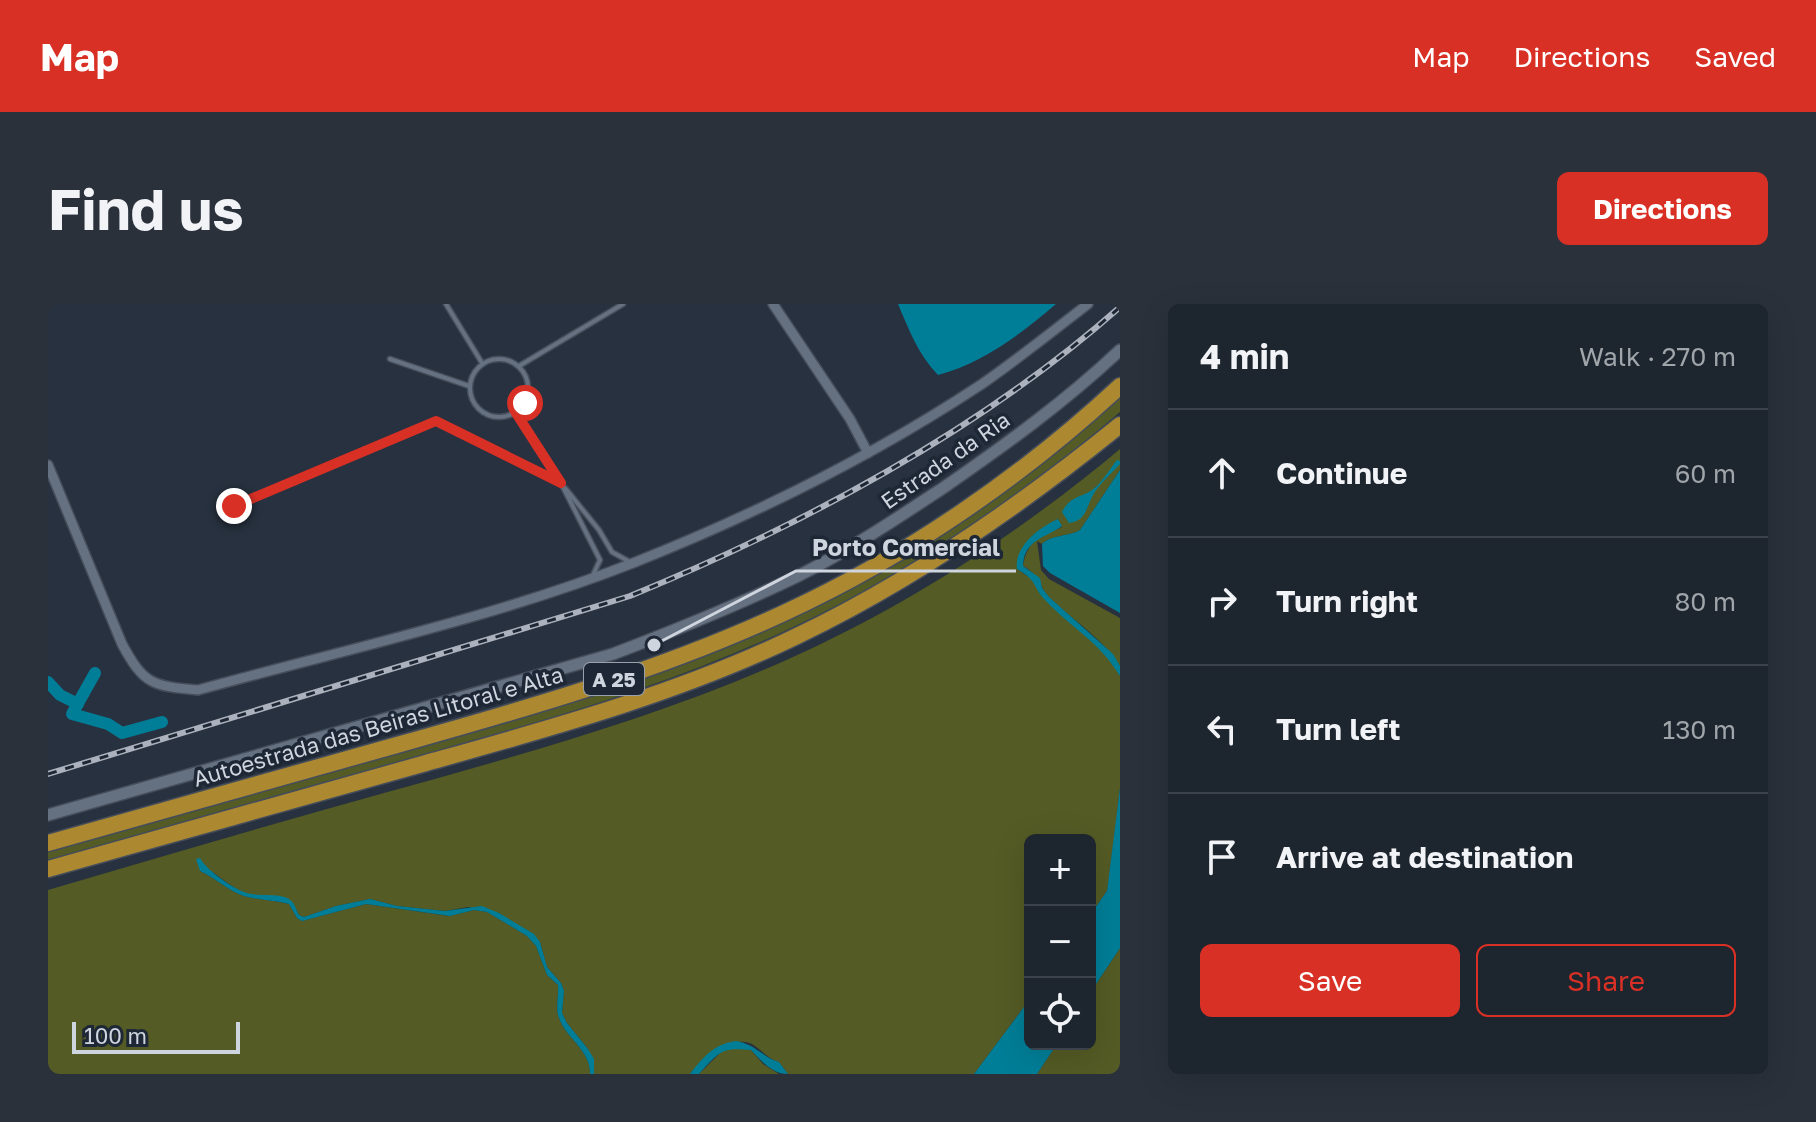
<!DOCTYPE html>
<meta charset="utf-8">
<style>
:root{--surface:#1d252f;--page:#2a313b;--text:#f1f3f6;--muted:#a0a5aa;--line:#3b424b;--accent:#d93025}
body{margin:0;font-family:"Golos Text",sans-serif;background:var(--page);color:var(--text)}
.controls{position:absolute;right:24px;bottom:24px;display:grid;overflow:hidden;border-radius:12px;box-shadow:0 8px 32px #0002}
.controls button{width:72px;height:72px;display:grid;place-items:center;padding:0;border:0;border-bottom:2px solid var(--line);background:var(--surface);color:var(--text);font:40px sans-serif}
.scale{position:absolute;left:24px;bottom:20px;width:168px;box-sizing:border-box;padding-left:8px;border:4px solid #cfd5df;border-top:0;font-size:22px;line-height:28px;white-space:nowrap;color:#cfd5df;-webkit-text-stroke:6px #1d2735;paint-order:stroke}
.stop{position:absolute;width:24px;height:24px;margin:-18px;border:6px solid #d93025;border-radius:50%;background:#fff}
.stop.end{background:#d93025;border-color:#fff;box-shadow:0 2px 8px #0008}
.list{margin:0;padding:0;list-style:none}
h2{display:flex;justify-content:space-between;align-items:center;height:104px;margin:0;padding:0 32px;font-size:34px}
h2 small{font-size:26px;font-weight:400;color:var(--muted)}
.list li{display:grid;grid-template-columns:52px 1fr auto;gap:24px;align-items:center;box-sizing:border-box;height:128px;padding:0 32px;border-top:2px solid var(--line)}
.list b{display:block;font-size:30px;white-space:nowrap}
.list em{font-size:26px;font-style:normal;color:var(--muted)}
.actions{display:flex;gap:16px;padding:24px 32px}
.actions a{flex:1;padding:18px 0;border:2px solid var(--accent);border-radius:12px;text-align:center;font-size:28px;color:var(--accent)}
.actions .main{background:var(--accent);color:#fff}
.icon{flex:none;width:44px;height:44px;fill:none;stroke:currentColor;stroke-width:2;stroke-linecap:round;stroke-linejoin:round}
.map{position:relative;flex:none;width:1072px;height:770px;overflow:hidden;border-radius:12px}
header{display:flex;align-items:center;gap:48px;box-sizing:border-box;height:112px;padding:0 40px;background:var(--accent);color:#fff}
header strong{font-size:38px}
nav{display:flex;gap:44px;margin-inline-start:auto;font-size:28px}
.intro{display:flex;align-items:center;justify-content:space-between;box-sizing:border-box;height:192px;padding:0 48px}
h1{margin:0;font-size:56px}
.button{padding:20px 36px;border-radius:12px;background:var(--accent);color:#fff;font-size:28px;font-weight:700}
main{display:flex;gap:48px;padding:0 48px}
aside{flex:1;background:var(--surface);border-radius:12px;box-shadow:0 8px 32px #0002}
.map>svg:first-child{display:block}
.green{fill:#545b24}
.water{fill:#007e97}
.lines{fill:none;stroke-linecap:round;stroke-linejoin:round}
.canal{stroke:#007e97;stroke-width:12}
.service-casing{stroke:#454d5a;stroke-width:7}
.minor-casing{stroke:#454d5a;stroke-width:12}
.tertiary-casing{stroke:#454d5a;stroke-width:14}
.motorway-casing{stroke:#454d5a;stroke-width:19}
.service{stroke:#657081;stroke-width:4}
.minor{stroke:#657081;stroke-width:9}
.tertiary{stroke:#657081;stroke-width:11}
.motorway{stroke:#ac8930;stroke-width:16}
.rail-casing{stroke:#acb2bd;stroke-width:6}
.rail{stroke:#1d2735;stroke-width:3;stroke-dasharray:9;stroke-linecap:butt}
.route{stroke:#d93025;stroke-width:10}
.labels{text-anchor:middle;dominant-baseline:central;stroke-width:7;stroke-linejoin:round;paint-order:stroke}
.shield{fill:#1d2735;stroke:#9aa1ac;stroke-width:2}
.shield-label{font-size:20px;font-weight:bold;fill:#cfd5df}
.street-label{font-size:22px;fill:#cfd5df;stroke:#1d2735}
.leader{fill:none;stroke:#cfd5df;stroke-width:3}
.callout-dot{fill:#cfd5df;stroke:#1d2735;stroke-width:3}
.callout-label{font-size:24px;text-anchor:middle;font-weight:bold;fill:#cfd5df;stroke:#1d2735;stroke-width:7;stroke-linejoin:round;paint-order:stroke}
</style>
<header>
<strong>Map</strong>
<nav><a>Map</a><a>Directions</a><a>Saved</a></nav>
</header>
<div class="intro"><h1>Find us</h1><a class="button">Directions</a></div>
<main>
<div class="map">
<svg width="1072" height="770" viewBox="0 0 1072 770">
<rect width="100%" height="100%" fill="#27313f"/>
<g class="green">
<path d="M 1072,90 L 1072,108 C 970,195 860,270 739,326 C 614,384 482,421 350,458 C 233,491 117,524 0,556 L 0,546 L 454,418 L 772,297 Z"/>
<path d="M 1072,145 L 1072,166 L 1032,226 C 1020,233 1005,230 994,240 L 989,237 L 993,266 L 1001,275 L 1072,314 L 1072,362 C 1054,334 1026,317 1003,295 C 988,281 997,275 975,262 C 976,251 983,237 993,231 C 1000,227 1007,227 1014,223 L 1010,215 L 984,232 L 969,265 L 987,277 L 991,288 L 1060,352 L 1072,372 L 1072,484 L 1065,543 L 1059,587 L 1042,611 L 1042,536 L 982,536 L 982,695 L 926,770 L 740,770 L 731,758 C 720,755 714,746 704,740 C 683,730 653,755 642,770 L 546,770 L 540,745 L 519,719 L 514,709 L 516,687 L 513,679 L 499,663 L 492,638 L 451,609 L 420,603 L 397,607 L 349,602 L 322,595 L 288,602 L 256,613 L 251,611 C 237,581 220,599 195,588 C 181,582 170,570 156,563 L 152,567 C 168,574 180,587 196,592 C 211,596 226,596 241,600 L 249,614 L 254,617 L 318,600 L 401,612 L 426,606 L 439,608 L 479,632 L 488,642 L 499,671 L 510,681 C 511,692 507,704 511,714 C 518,734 543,747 542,770 L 0,770 L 0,586 C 112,553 224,520 336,489 C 466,453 596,417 720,364 C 847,310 967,233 1072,145 Z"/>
<polygon points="1072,644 1072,770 989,770 1009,740 1042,740 1042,689"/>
<polygon points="690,744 703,746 715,760 731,770 651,770 676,745"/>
</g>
<g class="water">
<path d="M 850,0 L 1008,0 C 973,30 935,59 890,71 C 870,50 861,26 850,0 Z"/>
<path d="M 1069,156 L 1072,157 L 1072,160 C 1063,170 1051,180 1045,191 C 1038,204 1038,217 1021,219 L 1014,208 C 1021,194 1029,194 1041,188 C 1052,182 1061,166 1069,156 Z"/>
<path d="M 1072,166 L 1072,309 L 1002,269 L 995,262 L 994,240 C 1005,230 1020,233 1032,226 Z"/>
<path d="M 1010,215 L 1014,222 C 998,234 976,235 975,262 L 992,274 L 994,284 L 1001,293 L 1065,350 L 1072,362 L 1072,372 C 1049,335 1025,326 997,296 C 984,282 990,277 969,265 C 966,242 992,223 1010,215 Z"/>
<polygon points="1072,484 1072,644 1042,689 1042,611 1059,587"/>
<path d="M 152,554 C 158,566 189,588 203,590 C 215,592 231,589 241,595 C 247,599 248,606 251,611 L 256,613 L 288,602 L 322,595 L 349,602 L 397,607 L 434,602 L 451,609 L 486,630 L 492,638 L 499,663 L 513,679 L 516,687 L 514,709 L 519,719 L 540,745 L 546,755 L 546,770 L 542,770 C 543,747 518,734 511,714 C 507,704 511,692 510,681 L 499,671 L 488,642 L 479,632 L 439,608 L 426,606 L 402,612 L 318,600 L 254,617 L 249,614 L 241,600 C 226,596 210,596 196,592 C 180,587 168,574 152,567 L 148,555 Z"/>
<polygon points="982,695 982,740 1009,740 989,770 926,770"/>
<path d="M 688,737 C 709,741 714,753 731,758 L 740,770 C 725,770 713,757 703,746 C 673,743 671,748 651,770 L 642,770 C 655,753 666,740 688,737 Z"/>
</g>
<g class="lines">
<g class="canal">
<polyline points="47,369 24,410 60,420 74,429 114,418"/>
<polyline points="0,378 12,391 30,400"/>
</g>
<g class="service-casing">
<g id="service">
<polyline points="398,0 434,59"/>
<circle cx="451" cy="84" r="29"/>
<polyline points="342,55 421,82"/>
<polyline points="471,62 575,0"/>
<polyline points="468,109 512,177"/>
<polyline points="517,184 551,226 564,248 582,258"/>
<polyline points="186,202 388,117 513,179 552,256 545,271"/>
</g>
</g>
<g class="minor-casing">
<g id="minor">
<polyline points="725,0 802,115 820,149"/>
<path d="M 0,161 L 74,340 C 96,381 105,382 150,386 C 295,346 445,314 585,259 C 706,211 825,152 934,80 C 970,55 1005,27 1040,0"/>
</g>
</g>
<g class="tertiary-casing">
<path id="tertiary" d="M 0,511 L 565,350 C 628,326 690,301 750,272 C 800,247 848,215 895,184 C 957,141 1017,98 1072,46"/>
</g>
<g class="motorway-casing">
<g id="motorway">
<path d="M 0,539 C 116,506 233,474 349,441 C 481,404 614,366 738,308 C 859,252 974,173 1072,82"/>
<path d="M 0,565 C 126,530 252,494 378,459 C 503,424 632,389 749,332 C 866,276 972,202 1072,121"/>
</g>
</g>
<use href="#service" class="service"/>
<use href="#minor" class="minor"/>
<use href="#tertiary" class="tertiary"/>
<use href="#motorway" class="motorway"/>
<g class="rail-casing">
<path id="rail" d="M 0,470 L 582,292 C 753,222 933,126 1072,3"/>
</g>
<use href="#rail" class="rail"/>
</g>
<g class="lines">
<polyline class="route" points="186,202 388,117 513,179 468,109 477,99"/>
</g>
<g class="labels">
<rect class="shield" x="536" y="359" width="60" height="32" rx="6"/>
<g class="shield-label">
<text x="566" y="375">A 25</text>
</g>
<g class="street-label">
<text transform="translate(897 156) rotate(-35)">Estrada da Ria</text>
<text transform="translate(330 422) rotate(-16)">Autoestrada das Beiras Litoral e Alta</text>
</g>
</g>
<path class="leader" d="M606 341L748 267H968"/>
<circle class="callout-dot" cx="606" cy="341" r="8"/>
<g class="callout-label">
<text x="858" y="252">Porto Comercial</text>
</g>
</svg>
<div class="controls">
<button>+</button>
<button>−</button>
<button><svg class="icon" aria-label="locate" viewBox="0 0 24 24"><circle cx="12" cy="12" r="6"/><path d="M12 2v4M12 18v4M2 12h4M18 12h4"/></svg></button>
</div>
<div class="scale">100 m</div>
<div class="stop" style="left:477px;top:99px"></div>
<div class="stop end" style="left:186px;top:202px"></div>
</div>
<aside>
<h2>4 min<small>Walk · 270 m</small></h2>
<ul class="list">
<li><svg class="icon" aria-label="ahead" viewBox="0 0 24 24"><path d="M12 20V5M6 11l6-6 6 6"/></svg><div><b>Continue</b></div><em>60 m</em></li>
<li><svg class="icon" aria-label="right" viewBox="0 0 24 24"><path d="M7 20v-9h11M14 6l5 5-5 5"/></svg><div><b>Turn right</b></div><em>80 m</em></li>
<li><svg class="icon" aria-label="left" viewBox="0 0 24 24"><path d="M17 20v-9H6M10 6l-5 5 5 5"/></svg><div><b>Turn left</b></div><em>130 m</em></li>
<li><svg class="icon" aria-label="arrive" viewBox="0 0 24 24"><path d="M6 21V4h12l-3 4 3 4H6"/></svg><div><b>Arrive at destination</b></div></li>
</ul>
<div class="actions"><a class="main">Save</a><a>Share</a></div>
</aside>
</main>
